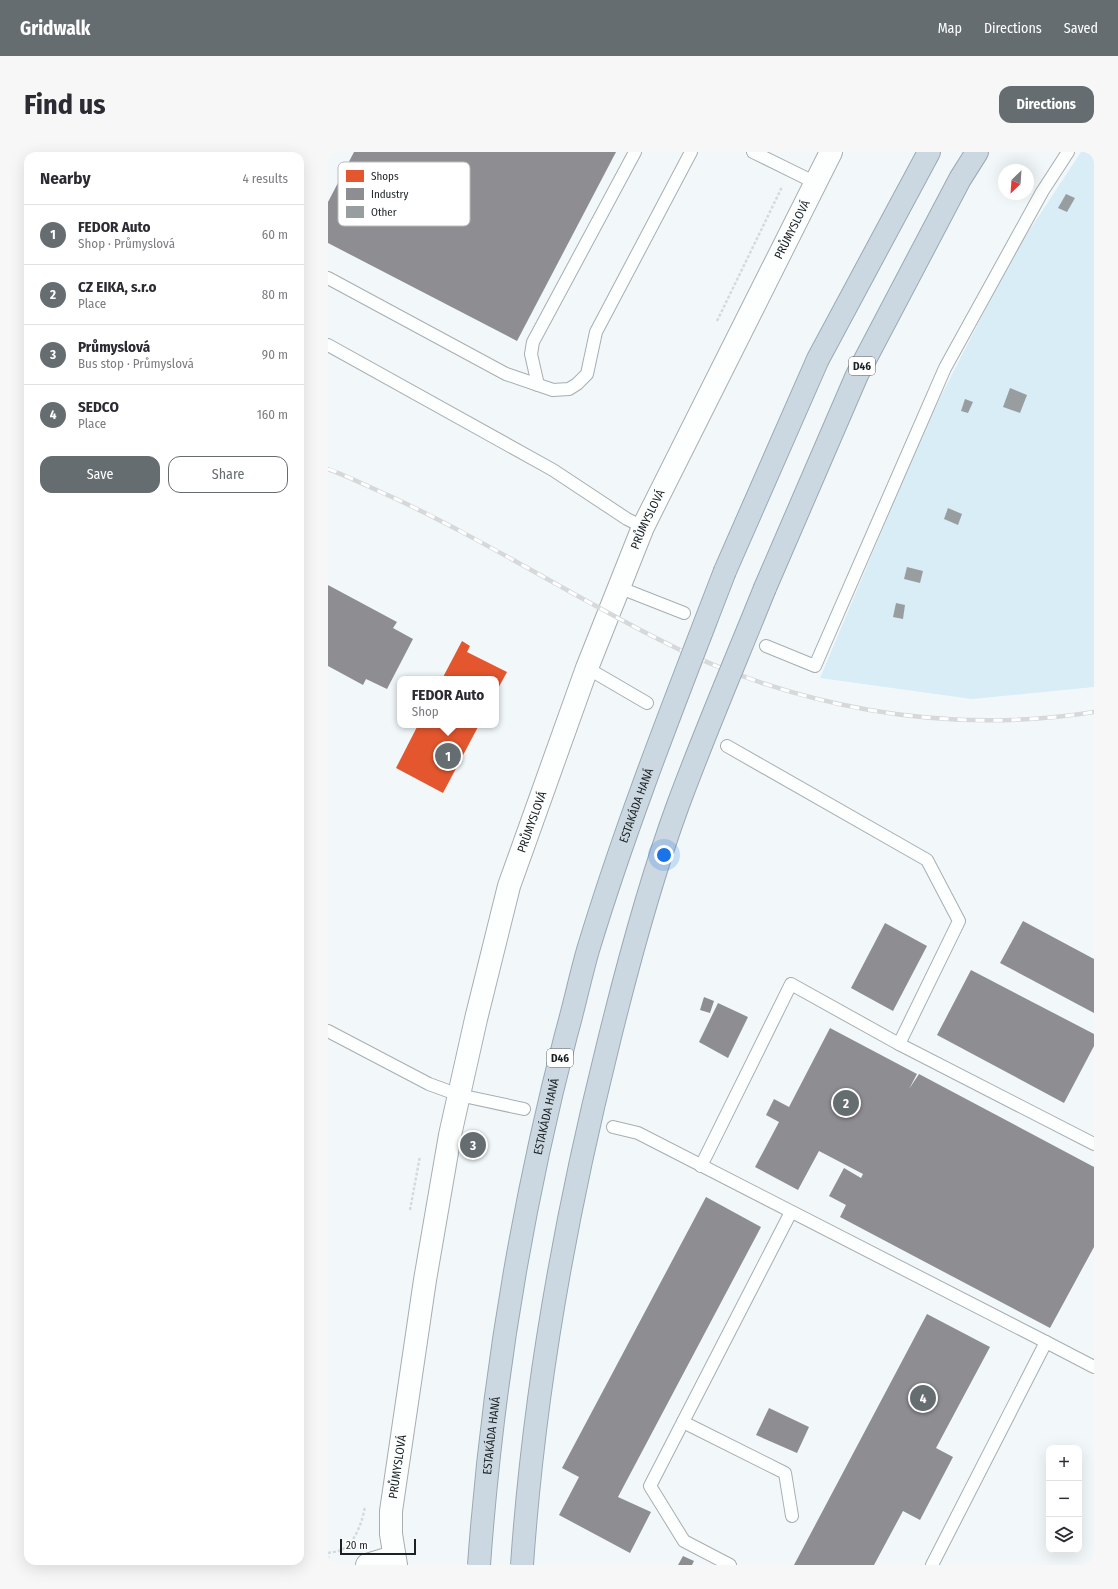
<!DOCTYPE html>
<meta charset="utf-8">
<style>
:root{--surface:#fff;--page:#f7f7f7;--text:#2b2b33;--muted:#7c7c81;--line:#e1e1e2;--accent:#666d70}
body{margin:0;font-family:"Fira Sans Condensed",sans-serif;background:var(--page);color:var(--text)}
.controls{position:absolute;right:12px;bottom:12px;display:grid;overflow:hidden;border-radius:8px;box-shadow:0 4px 16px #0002}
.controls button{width:36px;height:36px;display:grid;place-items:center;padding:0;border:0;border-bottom:1px solid var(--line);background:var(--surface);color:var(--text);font:20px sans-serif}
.compass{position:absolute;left:670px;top:12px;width:36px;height:36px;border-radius:50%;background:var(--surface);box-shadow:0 4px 16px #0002;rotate:205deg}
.scale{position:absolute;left:12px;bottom:10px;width:76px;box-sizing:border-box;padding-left:4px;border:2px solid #1b2225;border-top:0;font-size:11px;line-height:14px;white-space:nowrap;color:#1b2225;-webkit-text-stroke:3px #fff;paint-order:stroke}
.you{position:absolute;left:336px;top:703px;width:14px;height:14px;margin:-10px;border:3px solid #fff;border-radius:50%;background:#1a73e8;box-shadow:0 0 0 6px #1a73e833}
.badge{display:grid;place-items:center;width:26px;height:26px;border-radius:50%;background:var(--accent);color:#fff;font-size:13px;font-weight:700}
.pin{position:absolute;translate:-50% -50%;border:2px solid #fff;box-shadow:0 1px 4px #0006}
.popup{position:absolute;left:69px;top:524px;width:102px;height:52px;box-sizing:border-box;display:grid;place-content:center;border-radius:8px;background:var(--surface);filter:drop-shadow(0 1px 3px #0005);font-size:13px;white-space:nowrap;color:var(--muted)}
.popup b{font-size:15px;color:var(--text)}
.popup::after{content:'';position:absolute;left:50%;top:100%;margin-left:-8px;border:8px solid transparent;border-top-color:var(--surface)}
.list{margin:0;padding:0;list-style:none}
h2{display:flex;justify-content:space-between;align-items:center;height:52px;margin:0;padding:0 16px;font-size:17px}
h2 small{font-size:13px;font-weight:400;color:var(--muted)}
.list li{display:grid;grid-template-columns:26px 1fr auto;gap:12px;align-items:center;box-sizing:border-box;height:60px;padding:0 16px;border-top:1px solid var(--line)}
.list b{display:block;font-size:15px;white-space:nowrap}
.list p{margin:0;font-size:13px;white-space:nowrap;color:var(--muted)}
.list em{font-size:13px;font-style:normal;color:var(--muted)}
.actions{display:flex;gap:8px;padding:12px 16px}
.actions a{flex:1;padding:9px 0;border:1px solid var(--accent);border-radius:12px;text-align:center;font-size:14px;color:var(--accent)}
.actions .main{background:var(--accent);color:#fff}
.icon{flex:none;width:22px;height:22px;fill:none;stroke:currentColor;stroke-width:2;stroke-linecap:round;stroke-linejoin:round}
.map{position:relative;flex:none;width:766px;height:1413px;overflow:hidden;border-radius:12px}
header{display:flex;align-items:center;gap:24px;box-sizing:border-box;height:56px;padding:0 20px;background:var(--accent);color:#fff}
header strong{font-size:19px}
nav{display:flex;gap:22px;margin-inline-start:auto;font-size:14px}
.intro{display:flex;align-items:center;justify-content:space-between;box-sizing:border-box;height:96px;padding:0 24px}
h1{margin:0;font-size:28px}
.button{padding:10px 18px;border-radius:12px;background:var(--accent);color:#fff;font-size:14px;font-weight:700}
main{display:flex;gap:24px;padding:0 24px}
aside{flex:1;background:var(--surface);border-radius:12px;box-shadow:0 4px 16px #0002}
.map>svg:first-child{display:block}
.green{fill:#d8edf6}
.shops{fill:#e4572e}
.industry{fill:#8d8d92}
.building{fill:#989ea0}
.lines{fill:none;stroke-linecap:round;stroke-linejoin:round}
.lane-casing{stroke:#a8aeb0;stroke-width:14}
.street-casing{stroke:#a8aeb0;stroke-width:24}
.highway-casing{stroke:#9aa9b4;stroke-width:24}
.path{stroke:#d8d9da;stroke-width:2.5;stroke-dasharray:3 2;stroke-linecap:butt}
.lane{stroke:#fdfefe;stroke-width:12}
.street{stroke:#fdfefe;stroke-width:22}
.highway{stroke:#ccd8e1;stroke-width:22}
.rail-casing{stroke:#d6d8d9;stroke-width:4.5}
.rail{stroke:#fff;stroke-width:3;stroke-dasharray:9;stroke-linecap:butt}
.highway-bridge-casing{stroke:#9aa9b4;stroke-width:24;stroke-linecap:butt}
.highway-bridge{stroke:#ccd8e1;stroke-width:22}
.labels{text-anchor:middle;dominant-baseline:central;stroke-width:4;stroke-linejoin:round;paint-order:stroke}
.shield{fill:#fff;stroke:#5f6466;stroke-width:1}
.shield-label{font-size:11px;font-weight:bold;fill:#1b2225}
.street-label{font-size:12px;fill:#1b2225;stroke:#fff}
.key{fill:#fff;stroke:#bbbdbe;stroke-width:1}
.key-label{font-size:11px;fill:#1b2225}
</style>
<header>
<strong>Gridwalk</strong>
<nav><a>Map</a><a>Directions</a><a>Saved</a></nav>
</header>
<div class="intro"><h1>Find us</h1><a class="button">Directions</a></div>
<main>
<aside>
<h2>Nearby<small>4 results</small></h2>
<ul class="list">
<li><span class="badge">1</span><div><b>FEDOR Auto</b><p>Shop · Průmyslová</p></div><em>60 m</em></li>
<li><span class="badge">2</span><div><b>CZ EIKA, s.r.o</b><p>Place</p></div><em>80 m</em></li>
<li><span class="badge">3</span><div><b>Průmyslová</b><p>Bus stop · Průmyslová</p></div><em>90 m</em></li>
<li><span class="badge">4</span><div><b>SEDCO</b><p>Place</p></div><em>160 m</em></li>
</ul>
<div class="actions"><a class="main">Save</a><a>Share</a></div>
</aside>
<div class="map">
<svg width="766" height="1413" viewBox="0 0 766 1413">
<rect width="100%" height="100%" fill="#f2f8fa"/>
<polygon class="green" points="753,0 766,0 766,535 644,547 492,526 600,269 687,100"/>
<g class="shops">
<polygon points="134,489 142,494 139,500 179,520 168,540 168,527 114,527"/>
<polygon points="90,573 151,573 115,641 68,616"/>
</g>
<g class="industry">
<polygon points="26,0 288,0 189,189 0,91 0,50"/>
<polygon points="0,433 69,470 65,476 85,487 59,537 38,527 35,533 0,514"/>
<polygon points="695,769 766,807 766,861 672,811"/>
<polygon points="557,771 599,794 565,859 523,836"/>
<polygon points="643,818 766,882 766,894 736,951 609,883"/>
<polygon points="376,845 386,849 382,861 372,858"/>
<polygon points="390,851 420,865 400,906 371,890"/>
<polygon points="502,876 589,922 581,937 591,922 766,1015 766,1095 722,1176 512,1065 518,1053 501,1044 516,1016 533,1026 535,1022 491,999 470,1038 427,1015 451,970 438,963 446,947 461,955"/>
<polygon points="378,1045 433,1075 290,1345 323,1360 302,1401 231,1363 251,1325 234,1316"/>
<polygon points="599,1162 662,1195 608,1296 625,1305 592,1368 575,1359 546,1413 466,1413"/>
<polygon points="441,1256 481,1275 469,1301 428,1283"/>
<polygon points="355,1404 366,1409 364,1413 350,1413"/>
</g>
<g class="building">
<polygon points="738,42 747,46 739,60 730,56"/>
<polygon points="682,236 699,243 692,261 675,255"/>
<polygon points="637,247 645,250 640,261 633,259"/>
<polygon points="620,356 634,362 630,373 616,367"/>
<polygon points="579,415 595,419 592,431 576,427"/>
<polygon points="568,451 577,453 575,467 565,465"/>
</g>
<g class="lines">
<g class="lane-casing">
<g id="lane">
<polyline points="425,0 486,30"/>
<polyline points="0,126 178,222 225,238 241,237 249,232 259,222 268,180 363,0"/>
<polyline points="0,193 225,318 299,367 315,375"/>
<polyline points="210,233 203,202 205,190 307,0"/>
<polyline points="290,435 356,461"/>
<polyline points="438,494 487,514 617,216 714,40 740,0"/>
<polyline points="259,516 319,551"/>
<polyline points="0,879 101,932 131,943 196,957"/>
<polyline points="571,892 766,992"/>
<polyline points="285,975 310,981 718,1190 604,1413"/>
<polyline points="373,1014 463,832 571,892 631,769 599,708 399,594"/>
<polyline points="718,1190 766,1215"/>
<polyline points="355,1270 457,1321 464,1364"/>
<polyline points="402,1413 356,1389 322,1334 463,1060"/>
</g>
</g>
<g class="street-casing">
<g id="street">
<polyline points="39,1413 65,1405"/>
<path id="s1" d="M 68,1413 L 63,1382 L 63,1359 L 97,1128 L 122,983 L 148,867 L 181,734 L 259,516 L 315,375 L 503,0"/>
</g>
</g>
<g class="highway-casing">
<g id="highway">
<polyline points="397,419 490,207 601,0"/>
<polyline points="437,436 529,223 632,27 649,0"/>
</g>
</g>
<g class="path">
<polyline points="389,169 454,35"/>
<polyline points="82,1058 92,1004"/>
<path d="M 0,1401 C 4,1400 9,1400 13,1398 C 27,1392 35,1368 37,1354"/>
<polyline points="0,1404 1,1413"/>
</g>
<use href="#lane" class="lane"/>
<use href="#street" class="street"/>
<use href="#highway" class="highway"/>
<g class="rail-casing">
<path id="rail" d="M 0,317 C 22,325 43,336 64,345 C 154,387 238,440 326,485 C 460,555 616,584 766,560"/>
</g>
<use href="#rail" class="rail"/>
<g class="highway-bridge-casing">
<g id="highway-bridge">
<path id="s2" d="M 151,1413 C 164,1234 193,1057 238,883 C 246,855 252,826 260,798 C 299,669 349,544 397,419"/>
<path d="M 194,1413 C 206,1239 237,1066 279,897 C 299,815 321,732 350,653 C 377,580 408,508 437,436"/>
</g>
</g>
<use href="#highway-bridge" class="highway-bridge"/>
</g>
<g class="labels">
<g class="shield">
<rect x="521" y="205" width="26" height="18" rx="3"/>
<rect x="219" y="897" width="26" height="18" rx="3"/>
</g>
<g class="shield-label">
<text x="534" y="214">D46</text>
<text x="232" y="906">D46</text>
</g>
<g class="street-label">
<text stroke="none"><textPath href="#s1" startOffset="1407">PRŮMYSLOVÁ</textPath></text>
<text stroke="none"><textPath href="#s1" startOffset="1083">PRŮMYSLOVÁ</textPath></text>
<text stroke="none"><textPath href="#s2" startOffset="778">ESTAKÁDA HANÁ</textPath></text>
<text stroke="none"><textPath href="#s1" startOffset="759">PRŮMYSLOVÁ</textPath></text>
<text stroke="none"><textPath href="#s2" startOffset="454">ESTAKÁDA HANÁ</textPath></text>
<text stroke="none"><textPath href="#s2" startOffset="130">ESTAKÁDA HANÁ</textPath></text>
<text stroke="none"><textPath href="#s1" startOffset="99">PRŮMYSLOVÁ</textPath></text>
</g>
</g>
<rect x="10" y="10" width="132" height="64" rx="6" class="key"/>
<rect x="18" y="18" width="18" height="12" fill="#e4572e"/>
<rect x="18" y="36" width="18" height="12" fill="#8d8d92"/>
<rect x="18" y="54" width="18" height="12" fill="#989ea0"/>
<g class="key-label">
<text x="43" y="28">Shops</text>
<text x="43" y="46">Industry</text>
<text x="43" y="64">Other</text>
</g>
</svg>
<div class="controls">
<button>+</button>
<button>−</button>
<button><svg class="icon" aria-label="layers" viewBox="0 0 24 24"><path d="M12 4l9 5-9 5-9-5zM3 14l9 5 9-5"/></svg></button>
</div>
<svg class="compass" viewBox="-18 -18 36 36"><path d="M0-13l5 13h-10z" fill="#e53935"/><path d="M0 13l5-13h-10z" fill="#7c7c81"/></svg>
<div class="scale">20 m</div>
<div class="you"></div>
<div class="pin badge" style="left:120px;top:604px">1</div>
<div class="popup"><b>FEDOR Auto</b>Shop</div>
<div class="pin badge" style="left:518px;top:951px">2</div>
<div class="pin badge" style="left:145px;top:993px">3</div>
<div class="pin badge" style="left:595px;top:1246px">4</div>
</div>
</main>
